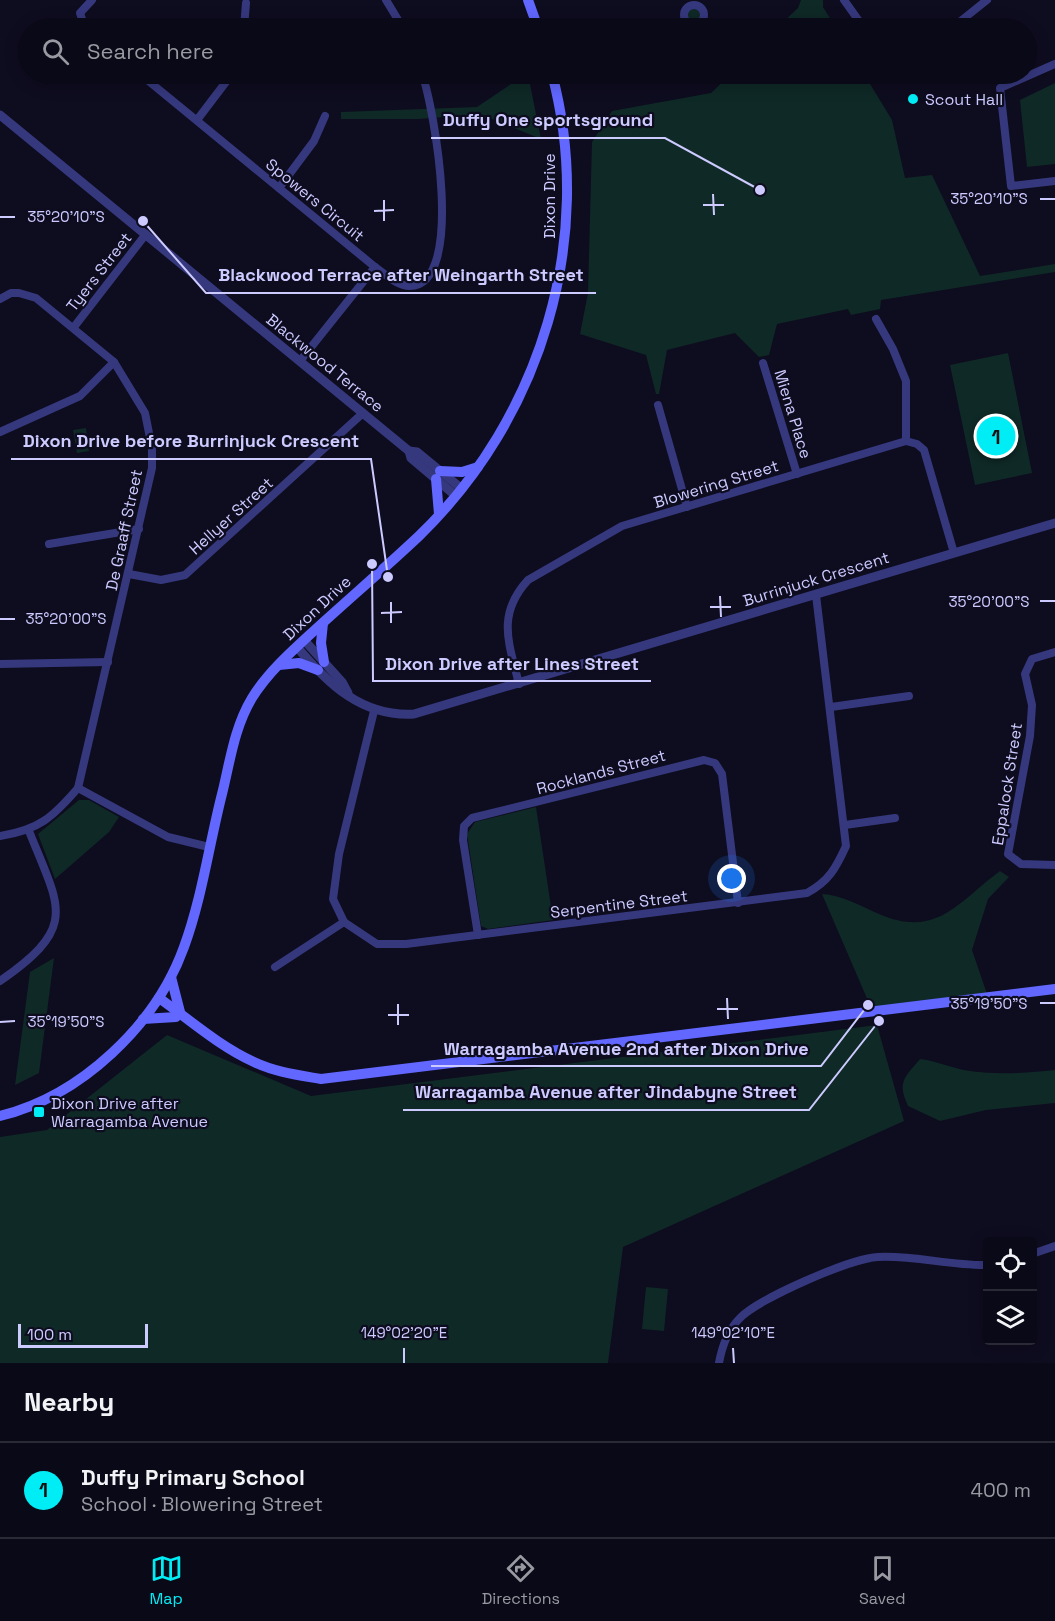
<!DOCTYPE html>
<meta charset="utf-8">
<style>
:root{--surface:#0a0917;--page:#181724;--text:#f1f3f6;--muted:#999aa1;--line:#2a2a36;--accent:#00edf5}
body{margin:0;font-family:"Space Grotesk",sans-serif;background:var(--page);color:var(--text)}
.controls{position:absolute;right:18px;bottom:18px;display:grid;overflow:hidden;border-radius:6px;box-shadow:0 3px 15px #0003}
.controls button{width:54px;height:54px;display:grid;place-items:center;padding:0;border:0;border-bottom:2px solid var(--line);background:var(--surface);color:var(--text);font:30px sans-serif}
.scale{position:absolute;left:18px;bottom:15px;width:130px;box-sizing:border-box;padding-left:6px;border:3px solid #cccaff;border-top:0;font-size:16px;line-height:21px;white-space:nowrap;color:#cccaff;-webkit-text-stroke:4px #0e0c1f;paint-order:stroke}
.you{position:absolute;left:732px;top:879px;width:21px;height:21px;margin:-15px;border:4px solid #fff;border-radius:50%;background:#1a73e8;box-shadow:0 0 0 9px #1a73e833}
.badge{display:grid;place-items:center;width:39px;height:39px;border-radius:50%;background:var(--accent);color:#111;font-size:20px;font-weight:700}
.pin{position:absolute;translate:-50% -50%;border:3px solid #fff;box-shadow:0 2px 6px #0006}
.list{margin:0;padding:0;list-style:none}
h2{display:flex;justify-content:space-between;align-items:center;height:78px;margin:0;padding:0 24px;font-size:26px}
h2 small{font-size:20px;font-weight:400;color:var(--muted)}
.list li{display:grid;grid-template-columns:39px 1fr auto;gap:18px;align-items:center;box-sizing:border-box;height:96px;padding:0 24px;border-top:2px solid var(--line)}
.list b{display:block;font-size:22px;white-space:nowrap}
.list p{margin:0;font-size:20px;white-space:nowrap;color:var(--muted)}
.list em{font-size:20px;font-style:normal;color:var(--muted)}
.icon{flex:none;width:33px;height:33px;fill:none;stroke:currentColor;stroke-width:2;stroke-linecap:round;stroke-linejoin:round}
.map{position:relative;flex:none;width:1055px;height:1363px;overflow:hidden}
.search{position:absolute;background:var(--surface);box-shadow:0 3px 15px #0003;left:18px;right:18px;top:18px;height:66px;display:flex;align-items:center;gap:15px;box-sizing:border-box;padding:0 21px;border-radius:33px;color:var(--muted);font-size:22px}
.sheet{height:174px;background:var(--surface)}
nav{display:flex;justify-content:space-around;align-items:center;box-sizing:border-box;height:84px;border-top:2px solid var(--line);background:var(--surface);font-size:16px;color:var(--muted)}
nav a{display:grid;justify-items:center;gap:3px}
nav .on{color:var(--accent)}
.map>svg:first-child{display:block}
.green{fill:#0f2926}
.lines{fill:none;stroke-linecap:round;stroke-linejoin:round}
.minor{stroke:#36387e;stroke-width:8}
.tertiary{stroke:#36387e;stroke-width:9}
.secondary{stroke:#6167ff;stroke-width:10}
.ticks{fill:none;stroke:#cccaff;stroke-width:2}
.poi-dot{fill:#00edf5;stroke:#0e0c1f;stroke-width:2}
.labels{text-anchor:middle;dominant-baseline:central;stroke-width:4.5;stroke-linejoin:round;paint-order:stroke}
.poi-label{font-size:16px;fill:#cccaff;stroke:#0e0c1f;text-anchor:start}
.street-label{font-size:16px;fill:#cccaff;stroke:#0e0c1f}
.ticks-label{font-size:15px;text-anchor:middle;fill:#cccaff;stroke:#0e0c1f;stroke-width:4.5;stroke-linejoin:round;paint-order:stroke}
.leader{fill:none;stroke:#cccaff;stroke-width:2}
.callout-dot{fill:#cccaff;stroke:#0e0c1f;stroke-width:2}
.callout-label{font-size:18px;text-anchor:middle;font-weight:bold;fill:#cccaff;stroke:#0e0c1f;stroke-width:4.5;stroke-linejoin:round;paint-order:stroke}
</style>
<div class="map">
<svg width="1055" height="1363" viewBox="0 0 1055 1363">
<rect width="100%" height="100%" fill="#0e0c1f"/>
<g class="green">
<polygon points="801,0 823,0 823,7 836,28 777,28 798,8"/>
<circle cx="694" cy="15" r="9"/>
<polygon points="526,74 528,74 541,139 480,114 419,119 341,119 341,112 477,107"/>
<polygon points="731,74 864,74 892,120 905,178 932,175 980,276 1055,264 1055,272 881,300 880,309 851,315 848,309 777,324 769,355 759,357 735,333 667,350 659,394 656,394 646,355 580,334 588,293 592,142 612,111 711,93"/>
<polygon points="1055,83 1055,164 1027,167 1020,100"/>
<polygon points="1008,353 1032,473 975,485 950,365"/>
<polygon points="86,428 89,451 77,453 73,430"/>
<polygon points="79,800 89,800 119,817 109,832 55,879 38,834"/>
<polygon points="536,807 553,920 488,929 481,926 467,834 475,822"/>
<path d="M 1000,871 L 1009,877 L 988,899 L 972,950 L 987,994 L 872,1010 L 822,894 C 842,895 861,906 879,914 C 937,939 958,902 1000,871 Z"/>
<polygon points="54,958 39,1073 15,1085 30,972"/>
<polygon points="877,1025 904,1121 623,1247 608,1363 0,1363 0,1137 47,1130 167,1035 311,1096"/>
<path d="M 920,1059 C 938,1061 953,1069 970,1071 C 998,1075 1028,1073 1055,1070 L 1055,1103 L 986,1110 L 940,1121 L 908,1106 C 897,1082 904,1078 920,1059 Z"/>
<polygon points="646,1287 668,1289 664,1331 642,1329"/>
</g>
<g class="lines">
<g class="minor">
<polyline points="386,0 403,28"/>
<polyline points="844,0 864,28"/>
<circle cx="694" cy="15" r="10"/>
<polyline points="85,28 80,13 92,0"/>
<polyline points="244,28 246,3"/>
<polyline points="952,28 987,0"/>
<polyline points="1055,64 1000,88 1011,186 1055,181"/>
<path d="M 140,74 L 375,267 C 385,274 397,286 410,286 C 466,285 434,107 422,74"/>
<polyline points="197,120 232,74"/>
<polyline points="279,188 314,141 325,116"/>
<path d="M 0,299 L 11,293 L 19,293 L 36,298 L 114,362 L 145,413 L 152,448 L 152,468 L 78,788 C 53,817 39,830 0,836"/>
<polyline points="876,319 893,349 906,381 906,441"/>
<polyline points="74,327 146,234"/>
<polyline points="300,361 375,267"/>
<polyline points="763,363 797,474"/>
<polyline points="658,405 687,507"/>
<polyline points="0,432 80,396 114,362"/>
<polyline points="49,544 139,529"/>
<polyline points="129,574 161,580 185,575 363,413"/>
<polyline points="1055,652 1032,659 1025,674 1032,705 1030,736 1008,854 1021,864 1055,865"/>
<polyline points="0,664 108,662"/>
<path d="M 519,684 C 509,643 496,615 528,580 L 622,526 L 906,441 L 917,444 L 924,450 L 954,553"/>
<polyline points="831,707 909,696"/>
<path d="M 374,711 L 339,854 L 333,899 L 344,922 L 377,944 L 406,944 L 807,893 C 829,881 836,868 846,846 L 816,595"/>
<polyline points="78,788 168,837 209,847"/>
<polyline points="845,825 895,818"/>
<polyline points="478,935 463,840 464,826 472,818 704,760 715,763 722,774 738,903"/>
<polyline points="275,967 344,922"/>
<path d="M 0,981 C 79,926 60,909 29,831"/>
<polyline points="1032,1254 1055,1246"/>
<path d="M 719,1363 C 722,1346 728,1330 740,1318 C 758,1299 851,1258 878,1257 C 914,1255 951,1266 988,1265"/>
</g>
<g class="tertiary">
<polyline points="0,115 409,451 411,458 456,496"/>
<polyline points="409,451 417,452 462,489"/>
<polyline points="304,640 342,682 348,693"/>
<path d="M 297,647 C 328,684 362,717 414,714 L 1055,523"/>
</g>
<g class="secondary">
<polyline points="528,0 538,28"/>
<polyline points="440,471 462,472 478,467"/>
<polyline points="436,479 439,514"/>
<polyline points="323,623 321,643 324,662"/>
<polyline points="279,665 299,663 318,670"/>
<polyline points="171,977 180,1012"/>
<path d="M 159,998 C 190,1020 219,1046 254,1062 C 275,1072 298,1075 321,1079 L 1055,989"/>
<polyline points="143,1019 176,1017"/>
<path d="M 0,1116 C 81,1096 156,1025 184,947 C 202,898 209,845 222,794 C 230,762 234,728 252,698 C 268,672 293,650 316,629 C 350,598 385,568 419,536 C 541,418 596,239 552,74"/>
</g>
</g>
<path class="ticks" d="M 713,194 L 714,215M 1040,199 L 1055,199M 384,200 L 384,221M 703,205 L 724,205M 374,211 L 394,210M 0,217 L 15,217M 720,596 L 721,617M 1040,601 L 1055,601M 391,602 L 391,623M 710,607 L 731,607M 381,613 L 402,612M 0,619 L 15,619M 727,998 L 728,1019M 1040,1003 L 1055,1003M 398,1004 L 398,1025M 717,1009 L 738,1009M 388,1015 L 409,1015M 0,1022 L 15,1021M 404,1348 L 404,1363M 733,1348 L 734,1363"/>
<g class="poi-dot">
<circle cx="913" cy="99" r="6"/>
<rect x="33" y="1106" width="12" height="12" rx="3"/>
</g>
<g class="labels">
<g class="poi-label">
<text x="925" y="99">Scout Hall</text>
<text x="51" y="1103">Dixon Drive after<tspan x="51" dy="18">Warragamba Avenue</tspan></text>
</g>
<g class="street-label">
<text transform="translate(549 196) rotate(-90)">Dixon Drive</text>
<text transform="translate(315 200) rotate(39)">Spowers Circuit</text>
<text transform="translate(99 272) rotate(-52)">Tyers Street</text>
<text transform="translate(325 363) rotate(39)">Blackwood Terrace</text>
<text transform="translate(793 414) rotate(73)">Miena Place</text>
<text transform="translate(716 484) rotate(-17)">Blowering Street</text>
<text transform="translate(231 516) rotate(-42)">Hellyer Street</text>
<text transform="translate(124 530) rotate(-78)">De Graaff Street</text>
<text transform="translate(816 579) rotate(-17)">Burrinjuck Crescent</text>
<text transform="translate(317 608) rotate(-43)">Dixon Drive</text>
<text transform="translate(601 772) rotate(-15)">Rocklands Street</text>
<text transform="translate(1007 784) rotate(-81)">Eppalock Street</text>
<text transform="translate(619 904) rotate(-7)">Serpentine Street</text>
</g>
</g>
<g class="ticks-label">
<text x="989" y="204">35°20'10"S</text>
<text x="66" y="222">35°20'10"S</text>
<text x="989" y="607">35°20'00"S</text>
<text x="66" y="624">35°20'00"S</text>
<text x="989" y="1009">35°19'50"S</text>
<text x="66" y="1027">35°19'50"S</text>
<text x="404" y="1338">149°02'20"E</text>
<text x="733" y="1338">149°02'10"E</text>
</g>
<path class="leader" d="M760 190L665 138H431M143 221L206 293H596M388 577L371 459H11M372 564L373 681H651M868 1005L821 1066H431M879 1021L809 1110H403"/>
<g class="callout-dot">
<circle cx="760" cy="190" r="6"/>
<circle cx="143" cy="221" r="6"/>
<circle cx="388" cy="577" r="6"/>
<circle cx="372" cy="564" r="6"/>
<circle cx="868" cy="1005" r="6"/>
<circle cx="879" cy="1021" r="6"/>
</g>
<g class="callout-label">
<text x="548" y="126">Duffy One sportsground</text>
<text x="401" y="281">Blackwood Terrace after Weingarth Street</text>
<text x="191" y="447">Dixon Drive before Burrinjuck Crescent</text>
<text x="512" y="670">Dixon Drive after Lines Street</text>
<text x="626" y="1055">Warragamba Avenue 2nd after Dixon Drive</text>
<text x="606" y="1098">Warragamba Avenue after Jindabyne Street</text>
</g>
</svg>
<div class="controls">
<button><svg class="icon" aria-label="locate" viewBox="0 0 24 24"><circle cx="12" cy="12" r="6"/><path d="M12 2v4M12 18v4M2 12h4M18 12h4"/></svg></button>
<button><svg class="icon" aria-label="layers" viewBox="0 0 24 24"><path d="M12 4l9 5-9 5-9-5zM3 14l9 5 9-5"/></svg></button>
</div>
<div class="scale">100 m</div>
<div class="you"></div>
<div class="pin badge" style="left:996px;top:436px">1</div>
<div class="search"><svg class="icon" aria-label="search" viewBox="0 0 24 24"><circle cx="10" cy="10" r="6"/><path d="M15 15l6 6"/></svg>Search here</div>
</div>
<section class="sheet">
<h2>Nearby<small></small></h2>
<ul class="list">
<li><span class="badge">1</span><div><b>Duffy Primary School</b><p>School · Blowering Street</p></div><em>400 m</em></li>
</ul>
</section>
<nav>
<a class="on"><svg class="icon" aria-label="map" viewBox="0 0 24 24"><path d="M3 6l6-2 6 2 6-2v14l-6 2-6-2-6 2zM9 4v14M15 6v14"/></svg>Map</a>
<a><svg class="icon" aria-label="directions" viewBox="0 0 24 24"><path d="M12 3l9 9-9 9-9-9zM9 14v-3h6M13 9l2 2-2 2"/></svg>Directions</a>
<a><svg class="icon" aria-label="saved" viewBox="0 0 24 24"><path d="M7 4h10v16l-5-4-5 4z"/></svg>Saved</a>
</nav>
